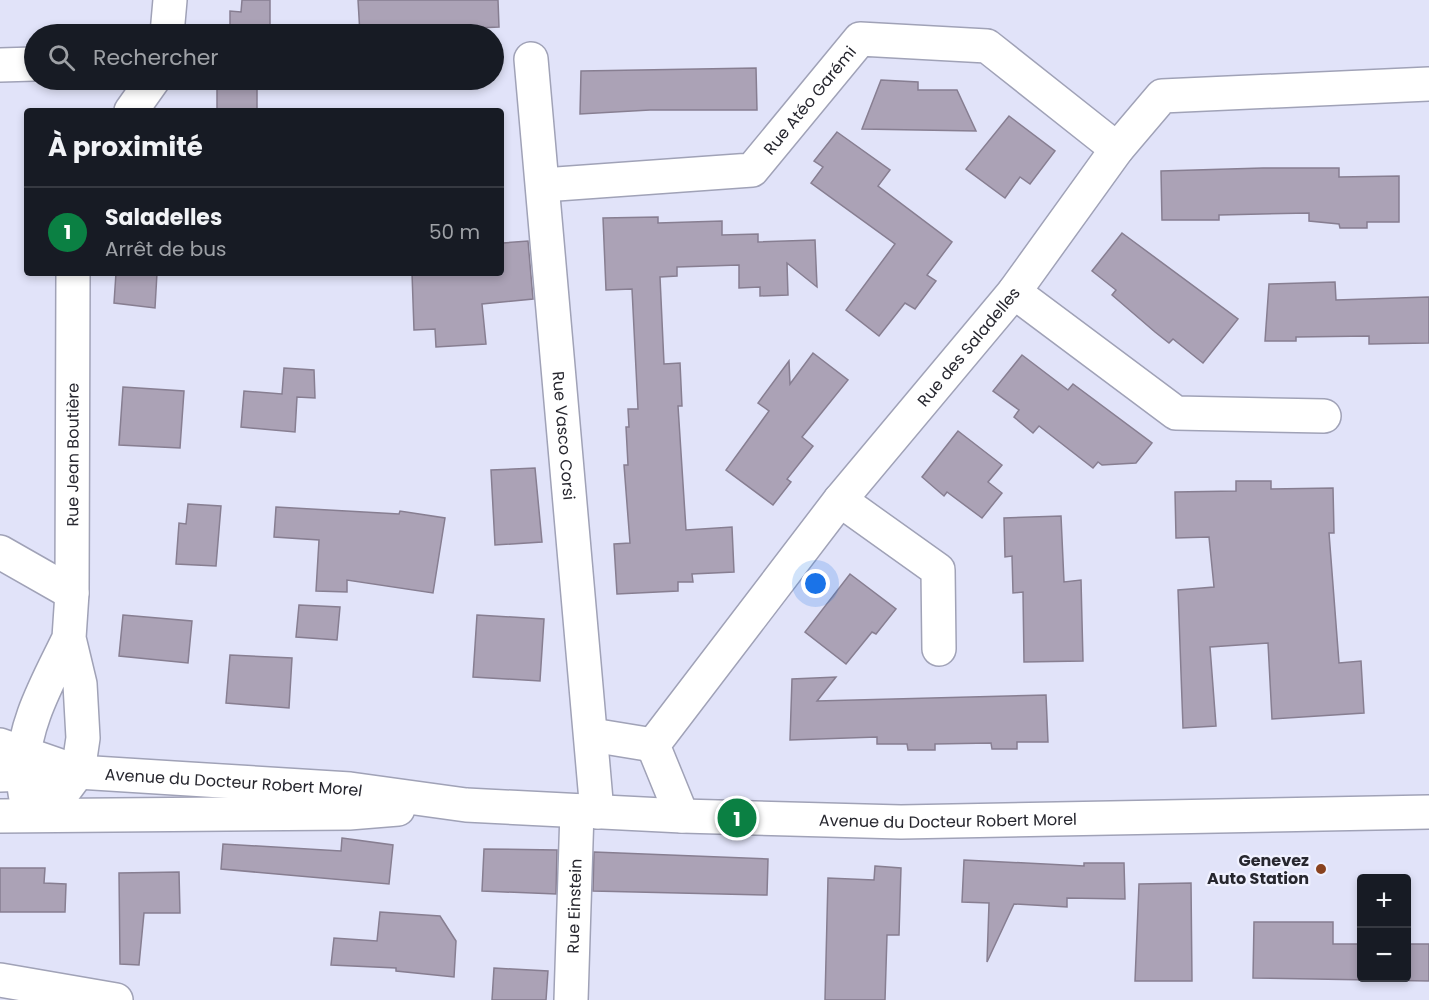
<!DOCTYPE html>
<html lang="fr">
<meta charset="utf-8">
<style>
:root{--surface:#171b24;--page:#242831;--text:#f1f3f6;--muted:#9ea1a6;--line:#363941;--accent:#0b8043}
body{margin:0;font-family:Poppins,sans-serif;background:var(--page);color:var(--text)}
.controls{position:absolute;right:18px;bottom:18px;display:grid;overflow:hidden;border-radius:6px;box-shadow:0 3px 9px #0003}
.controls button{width:54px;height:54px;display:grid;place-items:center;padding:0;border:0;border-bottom:2px solid var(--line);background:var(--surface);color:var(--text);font:30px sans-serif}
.you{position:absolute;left:816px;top:584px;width:21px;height:21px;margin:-15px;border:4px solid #fff;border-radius:50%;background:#1a73e8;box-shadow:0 0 0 9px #1a73e833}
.badge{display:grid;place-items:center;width:39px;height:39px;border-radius:50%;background:var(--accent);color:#fff;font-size:20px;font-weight:700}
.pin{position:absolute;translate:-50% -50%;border:3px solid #fff;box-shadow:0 2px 6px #0006}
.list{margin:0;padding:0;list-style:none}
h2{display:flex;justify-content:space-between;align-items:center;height:78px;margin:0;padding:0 24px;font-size:26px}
h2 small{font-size:20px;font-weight:400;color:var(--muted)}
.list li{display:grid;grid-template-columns:39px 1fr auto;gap:18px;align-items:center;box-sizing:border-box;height:90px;padding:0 24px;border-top:2px solid var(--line)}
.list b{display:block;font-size:22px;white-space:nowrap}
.list p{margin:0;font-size:20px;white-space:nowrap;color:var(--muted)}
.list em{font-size:20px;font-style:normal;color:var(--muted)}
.icon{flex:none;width:33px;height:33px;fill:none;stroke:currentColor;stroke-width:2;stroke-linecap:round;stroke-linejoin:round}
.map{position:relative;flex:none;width:1429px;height:1000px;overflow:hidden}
.search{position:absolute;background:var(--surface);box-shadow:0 3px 9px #0003;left:24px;top:24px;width:480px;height:66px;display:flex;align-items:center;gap:15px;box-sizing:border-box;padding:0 21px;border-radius:33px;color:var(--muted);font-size:22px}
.panel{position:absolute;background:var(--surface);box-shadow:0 3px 9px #0003;left:24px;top:108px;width:480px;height:168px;border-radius:6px}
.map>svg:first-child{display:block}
.building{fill:#aba2b6;stroke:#877e91;stroke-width:1.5}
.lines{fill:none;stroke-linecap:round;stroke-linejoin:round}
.minor-casing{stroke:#a0a2b7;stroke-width:36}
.tertiary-casing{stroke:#a0a2b7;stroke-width:36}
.primary-casing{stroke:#a0a2b7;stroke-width:36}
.minor{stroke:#fff;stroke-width:33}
.tertiary{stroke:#fff;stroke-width:33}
.primary{stroke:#fff;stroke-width:33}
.poi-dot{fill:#89421f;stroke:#f0f1ff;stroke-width:2}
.labels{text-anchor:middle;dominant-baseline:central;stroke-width:4.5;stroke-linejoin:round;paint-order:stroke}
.street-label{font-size:16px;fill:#27272f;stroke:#f0f1ff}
.poi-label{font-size:16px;font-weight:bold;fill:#27272f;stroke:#f0f1ff;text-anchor:end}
</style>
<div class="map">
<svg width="1429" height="1000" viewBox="0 0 1429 1000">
<rect width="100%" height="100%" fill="#e1e3f9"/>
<g class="building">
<polygon points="242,0 270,0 270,34 222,34 222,29 230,30 230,11 241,12"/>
<polygon points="358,0 498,0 499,27 431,30 407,34 360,34"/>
<polygon points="756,68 757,110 650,110 580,114 581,71"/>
<rect x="217" y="80" width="40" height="31"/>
<polygon points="881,80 918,82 918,90 957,90 976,131 862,129"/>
<polygon points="1009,116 1055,151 1030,184 1020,177 1005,198 966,169"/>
<polygon points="837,132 890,170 878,186 952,242 927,275 936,281 915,309 905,303 879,336 846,310 895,244 811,183 823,167 814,161"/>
<polygon points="1263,168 1339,168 1339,177 1399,176 1399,222 1367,222 1367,228 1340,228 1339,224 1309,221 1309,213 1219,215 1219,220 1162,220 1161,171"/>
<polygon points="658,217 658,223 722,221 722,235 758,234 758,242 815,240 817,287 787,263 788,295 760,296 760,287 739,288 739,265 677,267 677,276 660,277 664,364 680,363 682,406 678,406 686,530 732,527 734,572 692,574 693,582 678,582 678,591 617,594 614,544 630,543 624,465 628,465 626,427 629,427 628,409 638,409 632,289 606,290 603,218"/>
<polygon points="1122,233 1238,319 1203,363 1173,339 1169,343 1155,332 1112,295 1116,290 1092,271"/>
<polygon points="528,241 533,299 482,304 486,344 436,347 435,329 414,330 412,273 501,273 503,243"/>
<polygon points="116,273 157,273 155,308 114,303"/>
<polygon points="1335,282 1336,300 1429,297 1429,343 1369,344 1369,336 1296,337 1296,341 1265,341 1269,284"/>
<polygon points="813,353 848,380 802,437 813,446 787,479 791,482 773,505 726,470 769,411 758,403 789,361 790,384"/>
<polygon points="1022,355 1068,390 1073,384 1152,443 1136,463 1102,465 1098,462 1093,468 1039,426 1033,433 1014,417 1019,410 993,391"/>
<polygon points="284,368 314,370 315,398 297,397 295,432 241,427 244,391 282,394"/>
<polygon points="123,387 184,391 180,448 119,445"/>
<polygon points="958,431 1002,465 988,482 1002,493 982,518 947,492 944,496 922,477"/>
<polygon points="535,468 542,542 495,545 491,470"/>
<polygon points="1236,481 1271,481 1271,489 1333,488 1334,533 1329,533 1339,663 1361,661 1364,713 1272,719 1268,643 1210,647 1216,726 1183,728 1178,590 1214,587 1209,537 1176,538 1175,492 1236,491"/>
<polygon points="188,504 221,506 216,566 176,564 179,523 186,524"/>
<polygon points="276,507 399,514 400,511 445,518 433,593 347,580 347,592 316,591 319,540 274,537"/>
<polygon points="1061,516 1064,582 1081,580 1083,661 1024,662 1023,592 1013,593 1012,556 1005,557 1004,518"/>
<polygon points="850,574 896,609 876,634 872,632 846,664 805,632"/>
<polygon points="299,605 340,607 337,640 296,637"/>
<polygon points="123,615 192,621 188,663 119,656"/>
<polygon points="477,615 544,619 540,681 473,677"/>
<polygon points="230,655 292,658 289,708 226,703"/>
<polygon points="836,677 817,701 1046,695 1048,742 1017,742 1017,749 992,749 991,743 935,744 935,750 908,750 907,744 877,744 877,737 790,740 792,679"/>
<polygon points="342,838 393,845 389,884 221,869 223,844 341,851"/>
<polygon points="484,849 557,850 556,894 482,891"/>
<polygon points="594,852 768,859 767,895 593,891"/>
<polygon points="964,860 1084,866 1084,863 1124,863 1125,899 1067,898 1067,907 1014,904 987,962 989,903 962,902"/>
<polygon points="875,866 901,868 899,935 887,935 885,1000 825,1000 828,878 874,880"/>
<polygon points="0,868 45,868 44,883 66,884 65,912 0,912"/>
<polygon points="179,872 180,913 144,913 139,965 120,964 119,873"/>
<polygon points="1191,883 1192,981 1135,981 1139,884"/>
<polygon points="380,912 440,916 456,941 454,977 396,971 396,968 331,965 334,938 377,941"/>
<polygon points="1254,922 1333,922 1333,944 1362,944 1362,978 1407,978 1407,944 1429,944 1429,981 1253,978"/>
<polygon points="494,968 548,971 546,1000 492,1000"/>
</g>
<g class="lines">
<g class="minor-casing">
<g id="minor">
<polyline points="167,34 170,0"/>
<path id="s1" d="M 531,59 L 597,812"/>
<polyline points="0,65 34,64"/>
<polyline points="131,111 153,80"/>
<path id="s2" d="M 543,185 L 752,170 L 860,39 L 987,46 L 1117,149"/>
<polyline points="1014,292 1176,413 1324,416"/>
<polyline points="840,500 938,570 939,649"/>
<polyline points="0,552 72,593"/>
<path id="s3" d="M 69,638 C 49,680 22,725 23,774 C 23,787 27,802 29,815 L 61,795 L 78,772 L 83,738 L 80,684 L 69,638 L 72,593 L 73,273"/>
<polyline points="592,735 653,745"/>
<path id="s4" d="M 682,816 L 653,745 L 840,500 L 1014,292 L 1117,149 L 1162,96 L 1429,84"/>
<polyline points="0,980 116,1000"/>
<path id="s5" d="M 571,1000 L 577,811"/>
</g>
</g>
<g class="tertiary-casing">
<g id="tertiary">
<path id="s6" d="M 0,775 L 78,772 L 350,789 L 466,805 L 682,816 L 901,822 L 1429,812"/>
<polyline points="0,816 349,813 398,809"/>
</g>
</g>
<g class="primary-casing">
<polyline id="primary" points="0,745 78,772"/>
</g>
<use href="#minor" class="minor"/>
<use href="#tertiary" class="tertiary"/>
<use href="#primary" class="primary"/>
</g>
<circle class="poi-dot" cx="1321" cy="869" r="6"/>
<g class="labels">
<g class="street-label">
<text stroke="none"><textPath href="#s2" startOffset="300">Rue Atéo Garémi</textPath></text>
<text stroke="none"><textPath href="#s4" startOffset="585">Rue des Saladelles</textPath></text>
<text stroke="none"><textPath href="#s1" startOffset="378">Rue Vasco Corsi</textPath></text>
<text stroke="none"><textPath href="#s3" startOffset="572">Rue Jean Boutière</textPath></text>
<text stroke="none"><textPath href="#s6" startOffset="234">Avenue du Docteur Robert Morel</textPath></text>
<text stroke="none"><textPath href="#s6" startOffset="950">Avenue du Docteur Robert Morel</textPath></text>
<text stroke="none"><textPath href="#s5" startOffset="94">Rue Einstein</textPath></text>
</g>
<g class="poi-label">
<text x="1309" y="860">Genevez<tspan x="1309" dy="18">Auto Station</tspan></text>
</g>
</g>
</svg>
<div class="controls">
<button>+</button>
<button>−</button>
</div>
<div class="you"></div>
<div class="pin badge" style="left:737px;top:818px">1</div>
<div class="search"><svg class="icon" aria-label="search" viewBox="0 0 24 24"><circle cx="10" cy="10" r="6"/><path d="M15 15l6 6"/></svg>Rechercher</div>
<section class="panel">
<h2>À proximité<small></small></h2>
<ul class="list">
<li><span class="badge">1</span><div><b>Saladelles</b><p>Arrêt de bus</p></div><em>50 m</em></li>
</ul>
</section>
</div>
